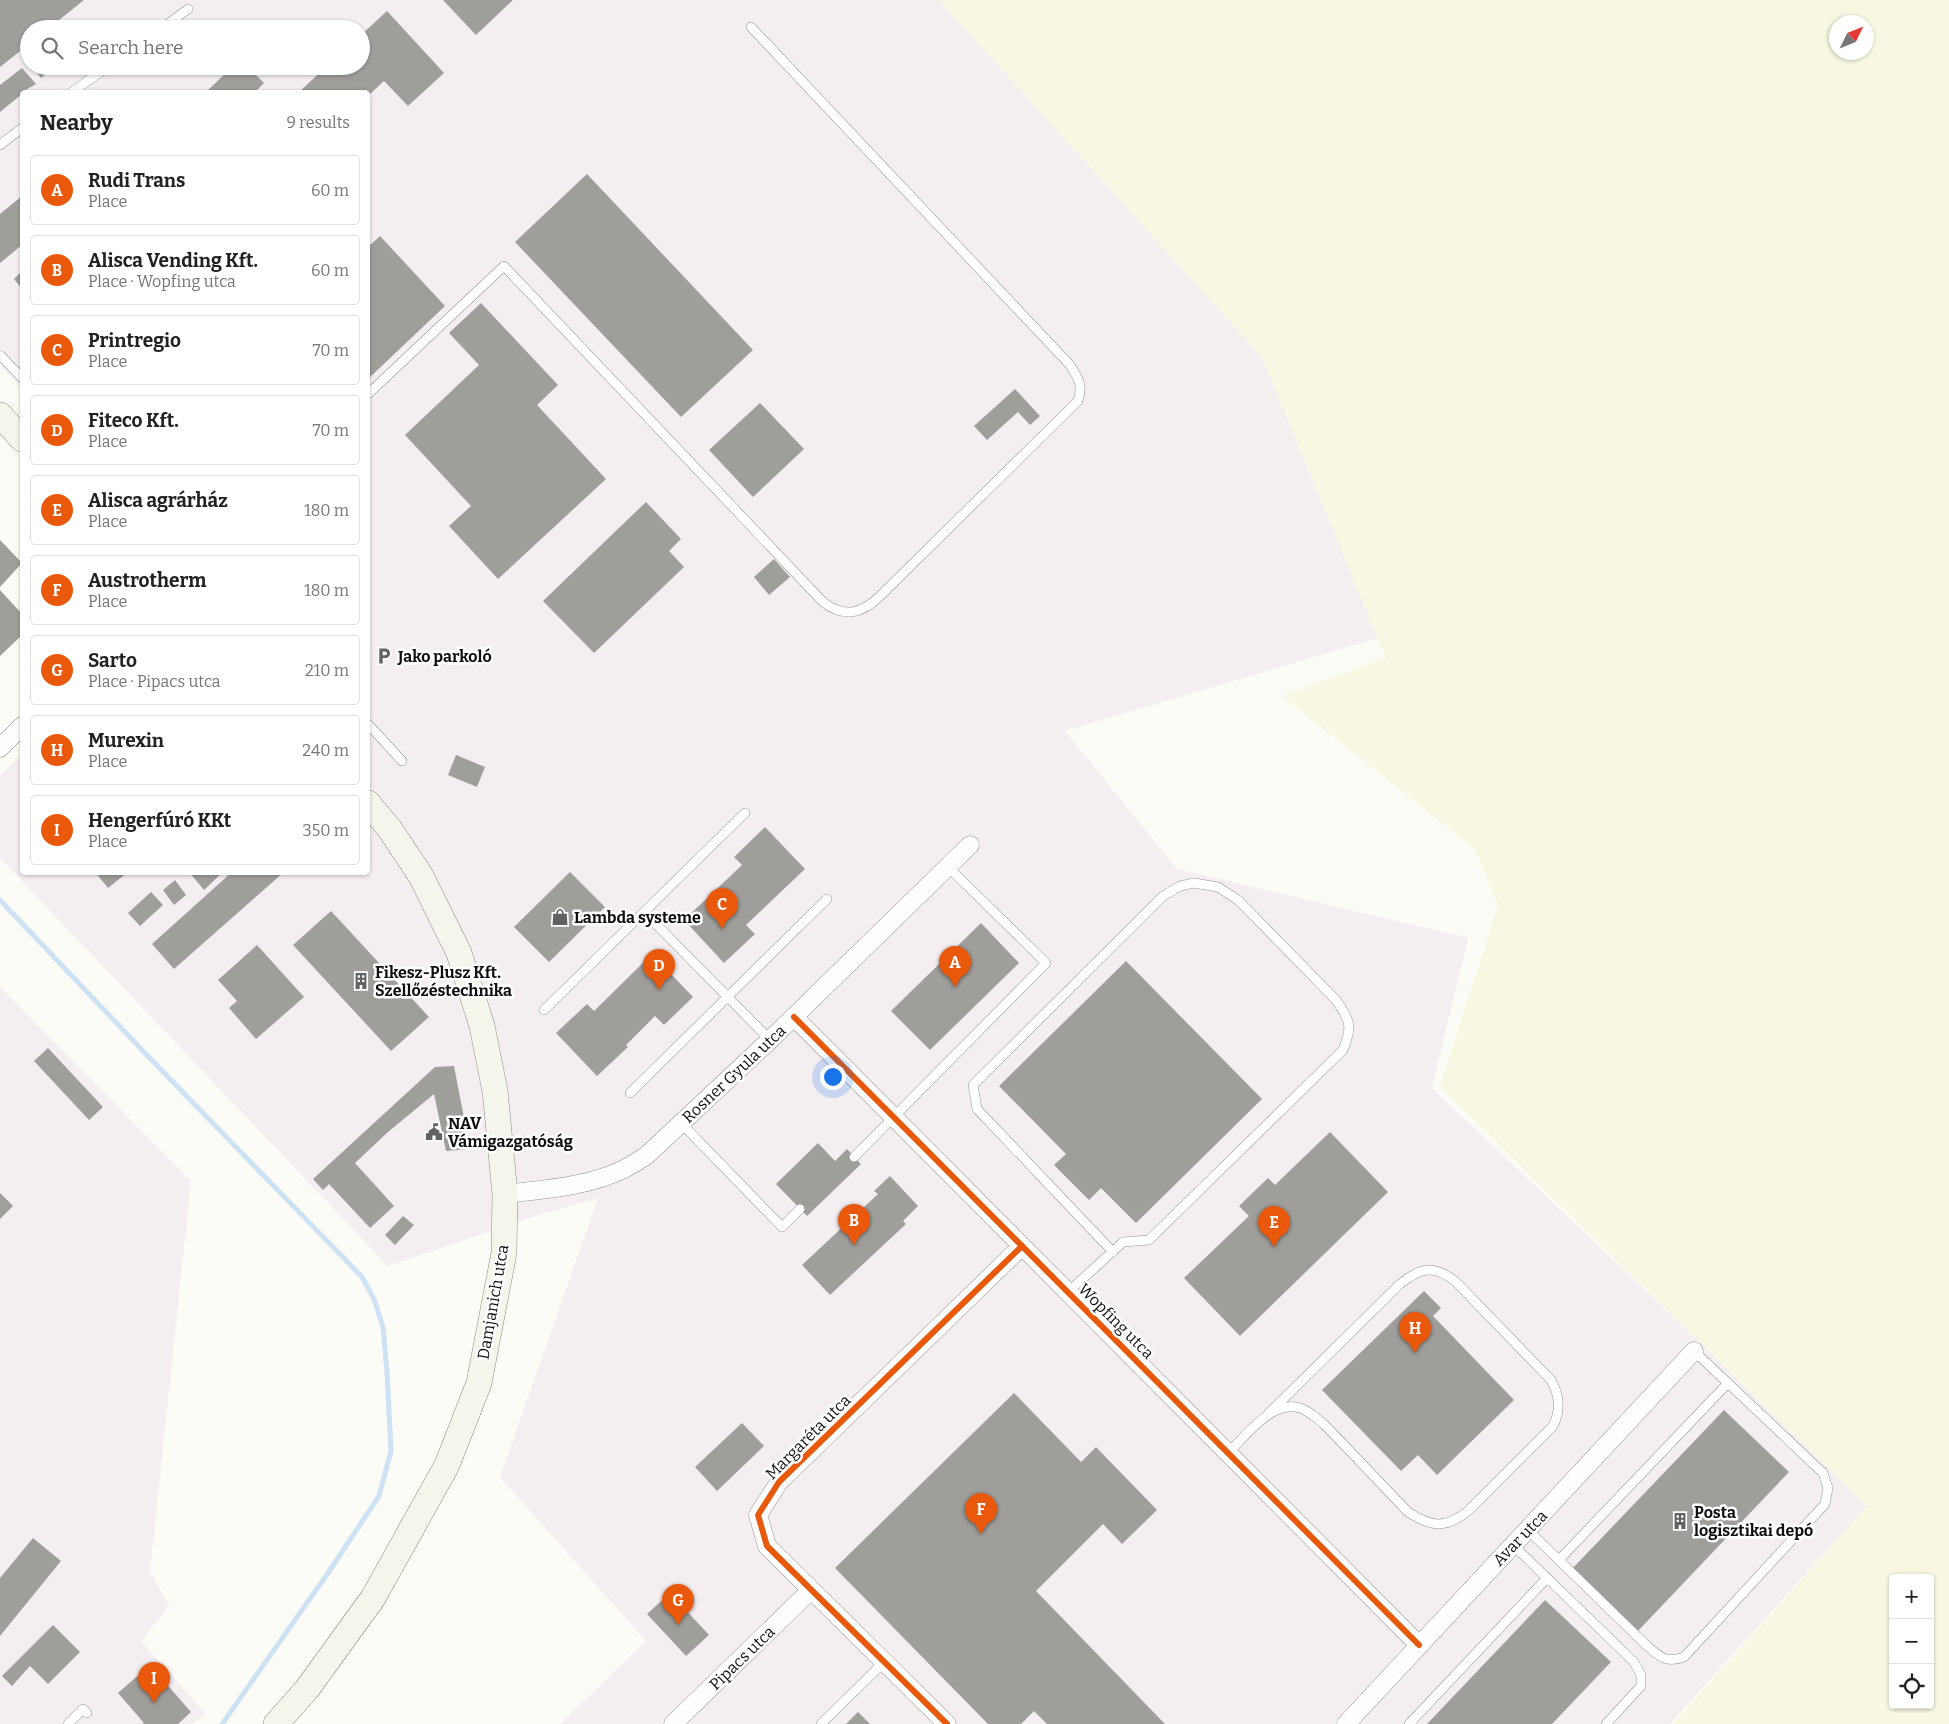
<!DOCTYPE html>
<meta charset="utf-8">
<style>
:root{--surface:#fff;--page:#f2f2f2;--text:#222;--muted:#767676;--line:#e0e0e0;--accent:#ea580c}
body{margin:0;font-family:Bitter,serif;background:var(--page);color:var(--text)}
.controls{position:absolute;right:15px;bottom:15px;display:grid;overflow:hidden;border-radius:5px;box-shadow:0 1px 4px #0004}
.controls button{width:45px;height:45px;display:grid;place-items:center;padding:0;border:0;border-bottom:1px solid var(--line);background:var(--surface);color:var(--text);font:25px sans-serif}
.compass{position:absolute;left:1829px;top:15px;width:45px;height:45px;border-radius:50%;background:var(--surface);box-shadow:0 1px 4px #0004;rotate:47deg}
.you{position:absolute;left:832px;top:1076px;width:18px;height:18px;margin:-12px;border:4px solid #fff;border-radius:50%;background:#1a73e8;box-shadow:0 0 0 8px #1a73e833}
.badge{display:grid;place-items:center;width:32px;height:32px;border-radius:50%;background:var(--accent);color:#fff;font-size:16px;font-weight:700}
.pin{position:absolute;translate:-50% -41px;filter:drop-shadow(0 1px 2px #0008)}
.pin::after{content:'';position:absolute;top:26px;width:18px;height:15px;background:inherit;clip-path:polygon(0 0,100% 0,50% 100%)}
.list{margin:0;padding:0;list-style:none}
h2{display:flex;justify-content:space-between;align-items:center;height:65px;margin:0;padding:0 20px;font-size:21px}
h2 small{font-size:16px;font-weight:400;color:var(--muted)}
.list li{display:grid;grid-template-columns:32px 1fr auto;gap:15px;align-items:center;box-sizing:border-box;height:70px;margin:0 10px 10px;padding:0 10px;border:1px solid var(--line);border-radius:5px}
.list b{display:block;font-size:19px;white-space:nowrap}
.list p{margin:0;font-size:16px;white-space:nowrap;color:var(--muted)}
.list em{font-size:16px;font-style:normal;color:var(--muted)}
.icon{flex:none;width:28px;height:28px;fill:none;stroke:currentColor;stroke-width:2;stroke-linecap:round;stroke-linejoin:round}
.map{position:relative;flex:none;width:1949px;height:1724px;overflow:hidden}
.search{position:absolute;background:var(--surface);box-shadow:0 1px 4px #0004;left:20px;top:20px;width:350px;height:55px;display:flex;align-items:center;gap:12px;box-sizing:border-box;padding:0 18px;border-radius:28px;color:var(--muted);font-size:19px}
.panel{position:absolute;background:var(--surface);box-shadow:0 1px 4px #0004;left:20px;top:90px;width:350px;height:785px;border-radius:5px}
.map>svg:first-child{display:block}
.industrial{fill:#f4eef1;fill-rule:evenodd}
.farmland{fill:#f7f7e2;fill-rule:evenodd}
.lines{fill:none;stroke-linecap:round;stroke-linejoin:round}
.stream{stroke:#cde2f4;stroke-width:5}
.building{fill:#a09e9a}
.service-casing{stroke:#969593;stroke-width:10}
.minor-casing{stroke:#969593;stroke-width:19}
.secondary-casing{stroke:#8c8c89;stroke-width:26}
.service{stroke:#fffefe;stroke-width:9}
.minor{stroke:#fffefe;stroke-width:18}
.secondary{stroke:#f5f5eb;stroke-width:25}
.cycleway-casing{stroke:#fff;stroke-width:9}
.cycleway{stroke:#e8590c;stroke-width:6}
.labels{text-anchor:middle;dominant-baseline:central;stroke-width:5;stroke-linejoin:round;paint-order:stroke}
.poi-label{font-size:16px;font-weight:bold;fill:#0f0f0f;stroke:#fff;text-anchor:start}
.street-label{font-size:16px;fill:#0f0f0f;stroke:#fff}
</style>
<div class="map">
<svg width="1949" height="1724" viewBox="0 0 1949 1724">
<rect width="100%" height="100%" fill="#fcfbf5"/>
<g class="industrial">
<path d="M 0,0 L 939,0 L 1262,357 L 1378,638 L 1065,731 L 1177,869 L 1468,938 L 1432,1088 L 1682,1325 L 1867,1506 L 1670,1724 L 560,1724 L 646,1641 L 500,1477 L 598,1198 L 542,1214 L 388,1266 L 0,858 L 0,775 L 22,754 L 22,872 L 368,872 L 368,92 L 22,92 L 22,389 L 0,365 ZM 29,29 L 361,29 L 361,66 L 29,66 Z"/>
<polygon points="0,987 191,1181 150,1571 169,1606 141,1641 205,1713 192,1724 0,1724"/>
</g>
<path class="farmland" d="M 939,0 L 1949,0 L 1949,1724 L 1673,1724 L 1867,1506 L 1440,1087 L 1498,905 L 1475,849 L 1282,696 L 1386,658 L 1262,357 ZM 1836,22 L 1866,22 L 1866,52 L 1836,52 ZM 1893,1578 L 1930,1578 L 1930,1705 L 1893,1705 Z"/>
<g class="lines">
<polyline class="stream" points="0,900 143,1051 362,1277 374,1299 383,1327 387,1372 391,1451 379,1496 328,1573 222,1724"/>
</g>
<g class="building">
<polygon points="0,0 84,0 48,29 29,29 29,44 0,67"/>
<polygon points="443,0 513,0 476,35"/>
<polygon points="387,11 444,73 408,106 384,81 368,96 368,92 299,92 327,66 361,66 361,35"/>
<polygon points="32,66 56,66 41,78"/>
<polygon points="233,66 247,66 264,83 255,92 206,92"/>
<polygon points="22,68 36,84 22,92 22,94 0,112 0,85"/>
<polygon points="587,174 753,350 681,417 515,242"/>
<polygon points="22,196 22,245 0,263 0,214"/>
<polygon points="380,236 445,306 368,379 368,247"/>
<polygon points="22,271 22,289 14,279"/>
<polygon points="481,303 558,385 537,405 606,479 498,579 449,526 471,506 405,435 479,365 449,333"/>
<polygon points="1015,389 1040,416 1030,425 1018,412 987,440 974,426"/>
<polygon points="760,403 804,449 753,497 709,450"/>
<polygon points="646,502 681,539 669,551 684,567 594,653 543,601"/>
<polygon points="0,540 22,563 0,587"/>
<polygon points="774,559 790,577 769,595 754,577"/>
<polygon points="0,590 22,614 22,635 0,656"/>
<polygon points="456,755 485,767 477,787 448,775"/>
<polygon points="765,827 805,869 746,925 755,934 724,963 684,920 742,865 734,857"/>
<polygon points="95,872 128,872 108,888"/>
<polygon points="189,872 223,872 204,890"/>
<polygon points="232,872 284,872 174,969 152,944"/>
<polygon points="570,872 605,907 549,962 514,927"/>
<polygon points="175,880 186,895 174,905 163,890"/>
<polygon points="151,892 163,905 140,926 128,913"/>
<polygon points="331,911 429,1017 391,1051 293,945"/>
<polygon points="981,923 1019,963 930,1050 891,1011"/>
<polygon points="257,945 304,997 256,1039 229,1008 237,1001 218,980"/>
<polygon points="652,954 693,997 664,1025 655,1016 626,1045 628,1047 597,1076 556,1033 587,1004 594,1011"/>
<polygon points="1126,961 1262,1099 1136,1223 1101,1188 1089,1200 1054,1165 1066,1154 999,1086"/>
<polygon points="48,1048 103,1107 89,1120 34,1061"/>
<polygon points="454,1066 470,1149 446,1151 434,1094 388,1132 355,1163 394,1206 370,1228 329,1184 323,1190 313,1179 435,1067"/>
<polygon points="1330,1132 1388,1192 1240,1336 1184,1278 1249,1216 1239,1206 1268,1178 1275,1185"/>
<polygon points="818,1143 835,1161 847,1149 861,1164 807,1216 776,1184"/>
<polygon points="890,1176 918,1206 903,1221 906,1224 830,1295 802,1265 878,1194 874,1191"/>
<polygon points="0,1193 13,1206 0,1219"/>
<polygon points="403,1216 414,1225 395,1245 385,1235"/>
<polygon points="1424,1291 1441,1308 1433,1316 1514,1400 1437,1475 1418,1455 1401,1471 1322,1390"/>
<polygon points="1014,1393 1081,1462 1096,1447 1157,1510 1122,1544 1103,1524 1036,1591 1165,1724 1047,1724 1034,1711 1021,1724 988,1724 835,1568"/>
<polygon points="1724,1410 1789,1472 1637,1632 1571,1570"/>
<polygon points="742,1423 764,1446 717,1491 695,1467"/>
<polygon points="33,1538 61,1561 0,1636 0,1578"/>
<polygon points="670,1593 709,1635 686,1656 647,1614"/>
<polygon points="1545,1600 1611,1662 1552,1724 1427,1724"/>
<polygon points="53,1625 80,1652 48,1684 30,1666 12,1686 2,1676"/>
<polygon points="150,1665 191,1712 178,1724 142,1724 144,1723 118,1693"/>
<polygon points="858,1712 870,1724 846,1724"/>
</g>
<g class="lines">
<g class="service-casing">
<g id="service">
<polyline points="161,29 188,9"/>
<polyline points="72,92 109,66"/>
<polyline points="0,145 22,128"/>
<polyline points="0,355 22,378"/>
<path d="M 368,394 L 504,266 L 823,602 C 844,618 861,614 879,597 L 1078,401 C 1083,385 1079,379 1070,365 L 751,27"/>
<polyline points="368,724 402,761"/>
<polyline points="644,912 770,1040"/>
<polyline points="544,1010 745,813"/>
<polyline points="630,1093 827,899"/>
<polyline points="681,1123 782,1227 800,1209"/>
<polyline points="854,1157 1046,963 948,867"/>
<path d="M 1068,1292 L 1123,1242 L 1149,1240 L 1343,1050 C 1353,1026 1350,1021 1336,1000 L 1238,900 L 1218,887 L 1194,883 L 1180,886 L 1163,896 L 973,1085 L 977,1109 L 1113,1252"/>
<path d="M 1228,1453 C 1246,1436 1272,1399 1300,1408 C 1310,1411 1317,1419 1325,1425 L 1408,1512 C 1431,1527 1446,1529 1468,1511 L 1553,1426 C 1561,1410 1560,1396 1551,1380 L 1457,1283 C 1435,1264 1421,1267 1400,1284 L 1268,1414"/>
<path d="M 1528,1530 L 1645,1644 C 1659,1656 1665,1664 1684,1657 L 1825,1504 L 1828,1488 L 1823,1473 L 1694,1351"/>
<polyline points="1513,1545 1634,1662 1641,1675 1641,1686 1606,1724"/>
<polyline points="1559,1560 1728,1383"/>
<polyline points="68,1724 83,1709 87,1713"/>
<polyline points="821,1724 884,1662"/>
<polyline points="1409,1724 1547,1578"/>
</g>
</g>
<g class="minor-casing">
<g id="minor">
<polyline points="0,748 22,726"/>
<polyline points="794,1017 1419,1645"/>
<path d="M 505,1194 C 545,1189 587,1187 624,1169 C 632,1165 640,1160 647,1155 L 770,1040 L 970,845"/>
<polyline points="673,1724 810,1591"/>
<polyline points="947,1724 767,1546 758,1515 779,1482 1022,1246"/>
<polyline points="1346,1724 1694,1351"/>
</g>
</g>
<g class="secondary-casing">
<g id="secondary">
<polyline points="0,415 22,439"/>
<polyline points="276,1724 307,1689 373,1598 447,1465 479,1383 504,1253 505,1194 495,1091 482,1026 459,953 421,876 389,828 368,803"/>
</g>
</g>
<use href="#service" class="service"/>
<use href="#minor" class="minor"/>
<use href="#secondary" class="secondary"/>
<g class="cycleway-casing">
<g id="cycleway">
<polyline points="794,1017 1419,1645"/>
<polyline points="947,1724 767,1546 758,1515 779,1482 1022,1246"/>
</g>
</g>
<use href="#cycleway" class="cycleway"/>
</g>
<defs>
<g id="parking-bare" transform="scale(1.35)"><path d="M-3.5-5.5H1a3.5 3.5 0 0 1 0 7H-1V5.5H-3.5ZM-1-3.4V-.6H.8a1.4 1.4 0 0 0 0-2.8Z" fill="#626260" stroke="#fff" stroke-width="2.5" paint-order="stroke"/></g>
<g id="shop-bare" transform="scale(1.35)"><path d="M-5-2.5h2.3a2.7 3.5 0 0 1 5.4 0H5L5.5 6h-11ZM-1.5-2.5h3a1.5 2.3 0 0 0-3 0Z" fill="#626260" stroke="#fff" stroke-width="2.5" paint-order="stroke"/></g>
<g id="building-bare" transform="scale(1.35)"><path d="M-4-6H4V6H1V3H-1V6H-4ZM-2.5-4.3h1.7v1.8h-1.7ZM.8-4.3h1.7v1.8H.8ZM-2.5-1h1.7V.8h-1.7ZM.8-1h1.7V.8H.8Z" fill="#626260" stroke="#fff" stroke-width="2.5" paint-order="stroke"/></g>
<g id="civic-bare" transform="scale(1.35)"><path d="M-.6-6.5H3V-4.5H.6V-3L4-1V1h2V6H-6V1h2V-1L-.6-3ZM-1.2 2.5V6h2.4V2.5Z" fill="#626260" stroke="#fff" stroke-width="2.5" paint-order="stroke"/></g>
</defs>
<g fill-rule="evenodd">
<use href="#parking-bare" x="384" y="656"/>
<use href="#shop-bare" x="560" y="917"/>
<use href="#building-bare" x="361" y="981"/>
<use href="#civic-bare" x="434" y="1132"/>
<use href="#building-bare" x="1680" y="1521"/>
</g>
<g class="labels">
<g class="poi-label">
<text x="398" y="656">Jako parkoló</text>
<text x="574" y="917">Lambda systeme</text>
<text x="375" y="972">Fikesz-Plusz Kft.<tspan x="375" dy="18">Szellőzéstechnika</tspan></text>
<text x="448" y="1123">NAV<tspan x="448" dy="18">Vámigazgatóság</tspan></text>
<text x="1694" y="1512">Posta<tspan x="1694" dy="18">logisztikai depó</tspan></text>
</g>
<g class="street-label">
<text transform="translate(734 1074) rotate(-43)">Rosner Gyula utca</text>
<text transform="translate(493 1302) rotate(-80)">Damjanich utca</text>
<text transform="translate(1116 1321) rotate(45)">Wopfing utca</text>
<text transform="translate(808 1437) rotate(-45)">Margaréta utca</text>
<text transform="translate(1520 1538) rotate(-46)">Avar utca</text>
<text transform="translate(742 1658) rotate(-44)">Pipacs utca</text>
</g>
</g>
</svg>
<div class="controls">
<button>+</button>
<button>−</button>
<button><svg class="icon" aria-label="locate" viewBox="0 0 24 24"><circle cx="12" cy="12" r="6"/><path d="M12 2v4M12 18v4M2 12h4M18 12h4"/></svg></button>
</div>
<svg class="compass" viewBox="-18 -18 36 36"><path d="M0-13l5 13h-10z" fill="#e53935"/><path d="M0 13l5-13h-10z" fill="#767676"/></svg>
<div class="you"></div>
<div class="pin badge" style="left:955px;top:987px">A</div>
<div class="pin badge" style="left:854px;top:1245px">B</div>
<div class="pin badge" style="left:722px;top:929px">C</div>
<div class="pin badge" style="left:659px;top:990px">D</div>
<div class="pin badge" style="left:1274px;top:1247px">E</div>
<div class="pin badge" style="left:981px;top:1534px">F</div>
<div class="pin badge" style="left:678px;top:1625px">G</div>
<div class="pin badge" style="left:1415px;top:1353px">H</div>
<div class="pin badge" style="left:154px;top:1703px">I</div>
<div class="search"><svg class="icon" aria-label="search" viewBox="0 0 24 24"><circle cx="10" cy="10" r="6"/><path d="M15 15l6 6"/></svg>Search here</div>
<section class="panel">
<h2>Nearby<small>9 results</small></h2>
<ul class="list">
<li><span class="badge">A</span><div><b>Rudi Trans</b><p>Place</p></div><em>60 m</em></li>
<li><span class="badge">B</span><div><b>Alisca Vending Kft.</b><p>Place · Wopfing utca</p></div><em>60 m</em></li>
<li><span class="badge">C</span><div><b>Printregio</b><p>Place</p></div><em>70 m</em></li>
<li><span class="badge">D</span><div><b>Fiteco Kft.</b><p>Place</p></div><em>70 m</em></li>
<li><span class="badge">E</span><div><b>Alisca agrárház</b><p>Place</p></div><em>180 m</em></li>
<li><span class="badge">F</span><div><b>Austrotherm</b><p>Place</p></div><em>180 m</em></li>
<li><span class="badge">G</span><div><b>Sarto</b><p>Place · Pipacs utca</p></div><em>210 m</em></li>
<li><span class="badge">H</span><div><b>Murexin</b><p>Place</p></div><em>240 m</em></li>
<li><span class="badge">I</span><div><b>Hengerfúró KKt</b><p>Place</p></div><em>350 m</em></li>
</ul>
</section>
</div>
